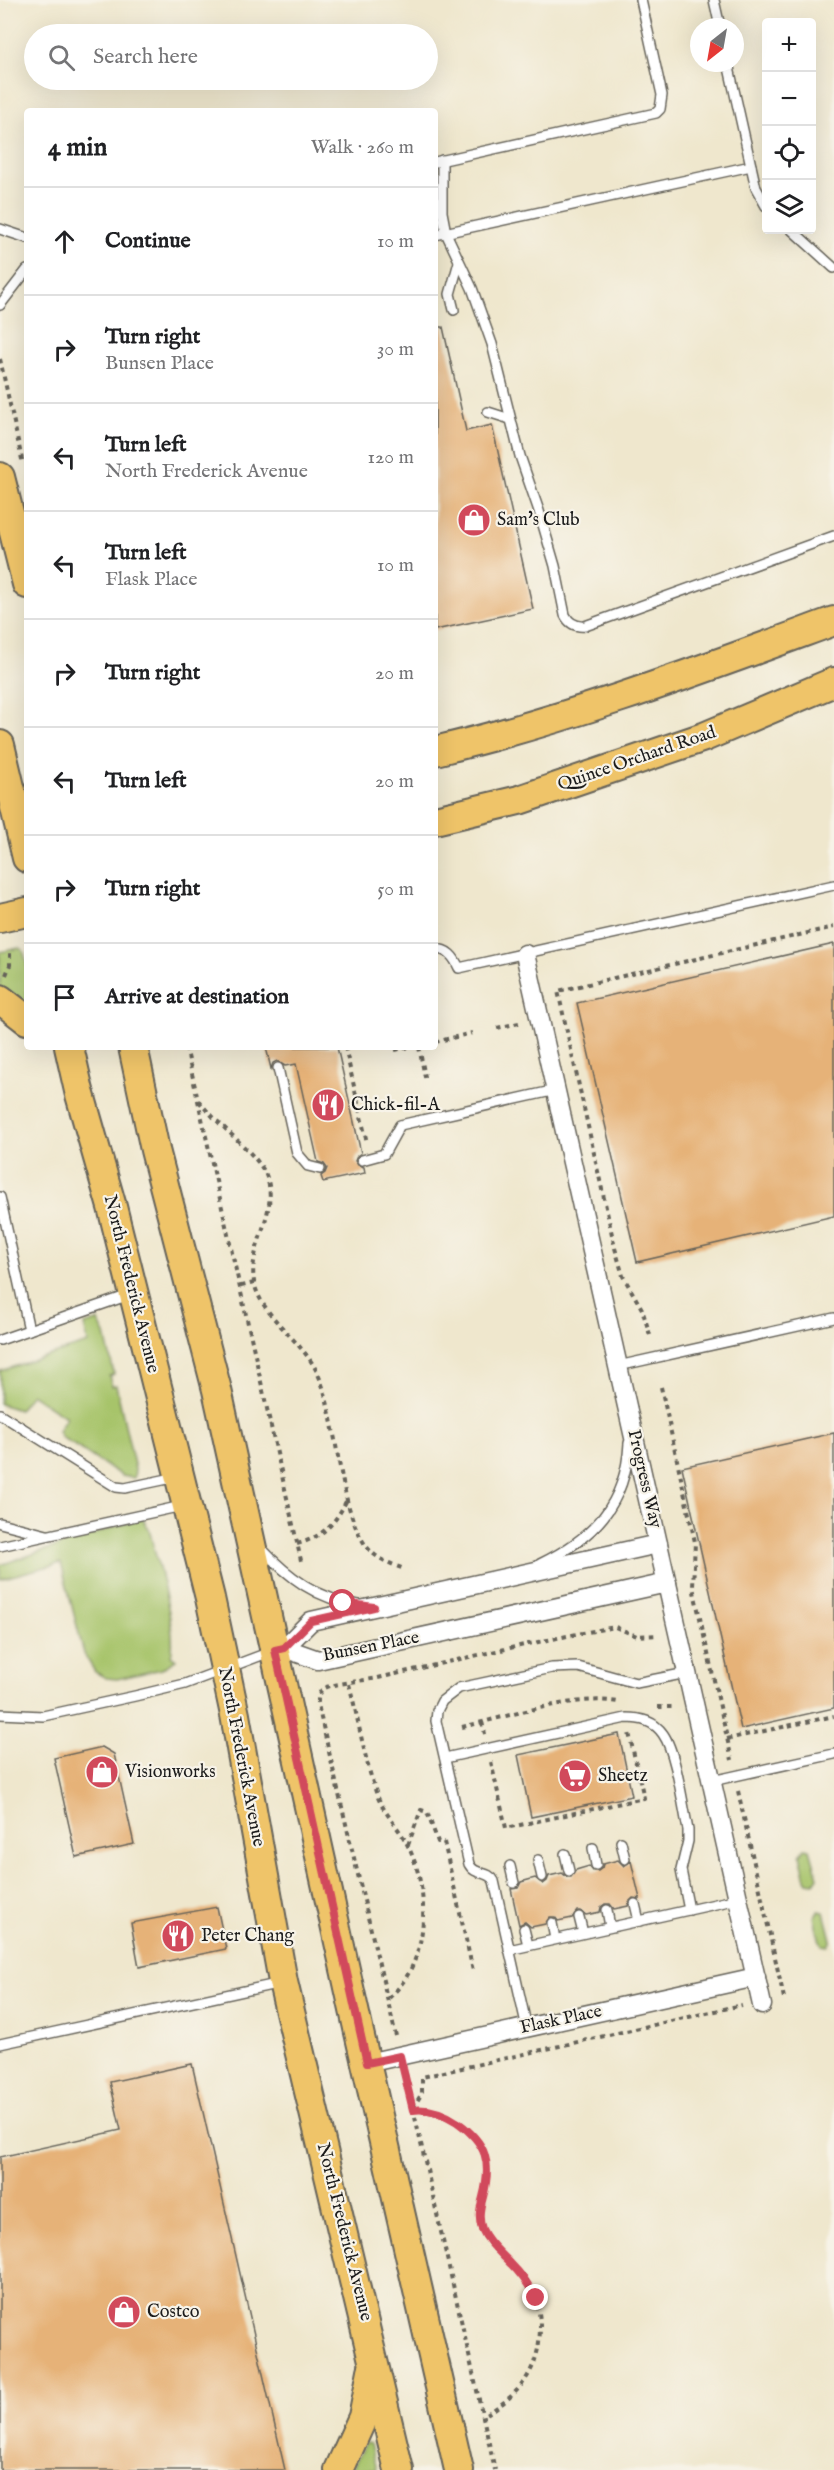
<!DOCTYPE html>
<meta charset="utf-8">
<style>
:root{--surface:#fff;--page:#f6f6f6;--text:#202124;--muted:#757577;--line:#e0e0e0}
body{margin:0;font-family:"IM FELL English",serif;background:var(--page);color:var(--text)}
.controls{position:absolute;right:18px;top:18px;display:grid;overflow:hidden;border-radius:6px;box-shadow:0 6px 24px #0002}
.controls button{width:54px;height:54px;display:grid;place-items:center;padding:0;border:0;border-bottom:2px solid var(--line);background:var(--surface);color:var(--text);font:30px sans-serif}
.compass{position:absolute;left:690px;top:18px;width:54px;height:54px;border-radius:50%;background:var(--surface);box-shadow:0 6px 24px #0002;rotate:211deg}
.stop{position:absolute;width:18px;height:18px;margin:-14px;border:4px solid #d1495b;border-radius:50%;background:#fff}
.stop.end{background:#d1495b;border-color:#fff;box-shadow:0 2px 6px #0008}
.list{margin:0;padding:0;list-style:none}
h2{display:flex;justify-content:space-between;align-items:center;height:78px;margin:0;padding:0 24px;font-size:26px}
h2 small{font-size:20px;font-weight:400;color:var(--muted)}
.list li{display:grid;grid-template-columns:39px 1fr auto;gap:18px;align-items:center;box-sizing:border-box;height:108px;padding:0 24px;border-top:2px solid var(--line)}
.list b{display:block;font-size:22px;white-space:nowrap}
.list p{margin:0;font-size:20px;white-space:nowrap;color:var(--muted)}
.list em{font-size:20px;font-style:normal;color:var(--muted)}
.icon{flex:none;width:33px;height:33px;fill:none;stroke:currentColor;stroke-width:2;stroke-linecap:round;stroke-linejoin:round}
.map{position:relative;flex:none;width:834px;height:2470px;overflow:hidden}
.search{position:absolute;background:var(--surface);box-shadow:0 6px 24px #0002;left:24px;top:24px;width:414px;height:66px;display:flex;align-items:center;gap:15px;box-sizing:border-box;padding:0 21px;border-radius:33px;color:var(--muted);font-size:22px}
.panel{position:absolute;background:var(--surface);box-shadow:0 6px 24px #0002;left:24px;top:108px;width:414px;height:942px;border-radius:6px}
.map>svg:first-child{display:block}
.green{fill:#a7c46b;stroke:#627044;stroke-width:1.5}
.building{fill:#e6b278}
.lines{fill:none;stroke-linecap:round;stroke-linejoin:round}
.lane-casing{stroke:#66635a;stroke-width:12}
.street-casing{stroke:#66635a;stroke-width:21}
.primary-casing{stroke:#66635a;stroke-width:32}
.path{stroke:#66635a;stroke-width:4;stroke-dasharray:4.5 4.5;stroke-linecap:butt}
.lane{stroke:#fff;stroke-width:9}
.street{stroke:#fff;stroke-width:18}
.primary{stroke:#efc469;stroke-width:28}
.route{stroke:#d1495b;stroke-width:8}
.labels{text-anchor:middle;dominant-baseline:central;stroke-width:4.5;stroke-linejoin:round;paint-order:stroke}
.poi-label{font-size:18px;fill:#1c1c1c;stroke:#f7f3e8;text-anchor:start}
.street-label{font-size:18px;fill:#1c1c1c;stroke:#f7f3e8}
</style>
<div class="map">
<svg width="834" height="2470" viewBox="0 0 834 2470">
<rect width="100%" height="100%" fill="#f7f3e8"/>
<filter id="ink" filterUnits="userSpaceOnUse"><feTurbulence type="fractalNoise" baseFrequency=".0167" numOctaves="2"/><feDisplacementMap in="SourceGraphic" scale="12" xChannelSelector="R" yChannelSelector="G"/><feConvolveMatrix kernelMatrix="1 2 1 2 8 2 1 2 1" color-interpolation-filters="sRGB"/></filter>
<filter id="wash" filterUnits="userSpaceOnUse"><feTurbulence type="fractalNoise" baseFrequency=".008" numOctaves="4" result="noise"/><feDisplacementMap in="SourceGraphic" scale="24" xChannelSelector="R" yChannelSelector="G"/><feGaussianBlur stdDeviation="1.35" result="paint"/><feColorMatrix in="noise" values="0 0 0 0 0 0 0 0 0 0 0 0 0 0 0 0 0 1.4 0 .05"/><feComposite in="paint" operator="in"/></filter>
<g filter="url(#wash)">
<rect width="100%" height="100%" fill="#efe7cd"/>
<g class="green">
<polygon points="19,948 23,950 27,964 27,1009 0,989 0,952"/>
<polygon points="98,1321 105,1334 114,1374 109,1376 112,1386 116,1385 135,1469 134,1478 122,1476 61,1437 58,1431 66,1417 31,1394 19,1410 0,1404 0,1371 88,1343 84,1325"/>
<path d="M 142,1518 L 149,1529 C 156,1558 178,1630 171,1656 L 176,1660 L 161,1669 L 117,1679 L 106,1678 L 95,1672 L 84,1654 L 61,1563 L 0,1579 L 0,1565 Z"/>
<polygon points="805,1848 810,1849 818,1877 814,1883 808,1882 806,1879 800,1855"/>
<polygon points="818,1911 824,1912 831,1940 828,1946 822,1945 820,1942 814,1917"/>
<polygon points="367,2443 370,2444 376,2470 352,2470 364,2444"/>
</g>
<g id="blocks">
<g class="building">
<polygon points="435,327 443,327 466,431 492,425 533,609 435,630"/>
<polygon points="834,944 834,1216 637,1262 577,1003"/>
<polygon points="266,1047 337,1047 361,1153 357,1156 355,1161 358,1165 364,1167 365,1173 323,1182 321,1176 325,1173 327,1168 324,1164 318,1162 296,1064 285,1066 277,1061 273,1063 271,1069"/>
<polygon points="834,1433 834,1708 741,1729 682,1467"/>
<polygon points="619,1734 632,1796 531,1817 518,1755"/>
<polygon points="102,1747 114,1754 134,1844 76,1857 54,1758"/>
<polygon points="618,1860 624,1866 631,1861 640,1899 633,1898 629,1902 628,1906 614,1909 610,1904 605,1904 601,1907 600,1912 586,1915 581,1911 577,1911 572,1918 558,1921 555,1917 550,1917 545,1924 531,1927 525,1922 519,1925 511,1889 518,1888 521,1882 535,1878 543,1884 547,1881 549,1876 562,1873 567,1877 571,1877 576,1870 589,1866 593,1871 598,1871 602,1868 603,1864"/>
<polygon points="217,1907 226,1949 139,1967 131,1923"/>
<polygon points="192,2064 285,2470 0,2470 0,2157 121,2130 110,2082"/>
</g>
</g>
</g>
<g filter="url(#ink)">
<use href="#blocks" fill-opacity="0" stroke="#66635a" stroke-width="1.5"/>
<g class="lines">
<g class="lane-casing">
<g id="lane">
<polyline points="714,0 720,27"/>
<polyline points="728,63 756,188 766,206"/>
<path d="M 442,160 L 442,212 L 446,233 L 472,288 L 492,344 L 520,456 L 539,511 L 555,566 L 565,615 C 569,623 575,627 585,626 L 834,536"/>
<polyline points="435,162 656,113 660,109 662,95 641,0"/>
<polyline points="0,229 27,238"/>
<polyline points="792,230 834,268"/>
<polyline points="435,235 751,166"/>
<polyline points="0,305 27,270"/>
<polyline points="454,310 450,294 459,262"/>
<polyline points="488,412 510,419"/>
<path d="M 435,949 C 448,949 454,957 459,968 L 834,885"/>
<polyline points="278,1068 297,1153 308,1166 320,1169"/>
<polyline points="362,1160 384,1154 400,1125 556,1090"/>
<polyline points="0,1197 29,1330"/>
<polyline points="0,1340 132,1294"/>
<polyline points="618,1366 834,1318"/>
<polyline points="0,1414 116,1487 125,1488 177,1477"/>
<polyline points="0,1523 47,1535"/>
<polyline points="0,1546 182,1506"/>
<path d="M 260,1547 C 288,1577 318,1600 359,1605"/>
<path d="M 540,1564 C 593,1538 626,1505 629,1443"/>
<polyline points="0,1714 43,1716 135,1696 185,1684 270,1652"/>
<path d="M 445,1758 L 626,1718 C 641,1718 654,1721 663,1734 C 676,1752 683,1806 688,1830 L 688,1841 L 681,1870 L 689,1910"/>
<polyline points="712,1781 834,1754"/>
<polyline points="621,1842 625,1859"/>
<polyline points="593,1848 596,1865"/>
<polyline points="565,1854 569,1871"/>
<polyline points="538,1860 542,1877"/>
<polyline points="510,1866 514,1883"/>
<polyline points="635,1904 639,1921"/>
<polyline points="607,1910 610,1927"/>
<polyline points="579,1917 583,1933"/>
<polyline points="552,1923 555,1939"/>
<polyline points="524,1929 528,1945"/>
<polyline points="509,1950 738,1899"/>
<path d="M 527,2028 L 494,1881 C 488,1870 475,1876 469,1864 L 436,1721 L 437,1711 L 442,1701 L 459,1688 L 552,1668 L 578,1667 L 636,1683 L 687,1673"/>
<polyline points="0,2044 281,1983"/>
</g>
</g>
<g class="street-casing">
<g id="street">
<polyline points="525,954 762,2005"/>
<polyline points="658,1544 311,1621 284,1648 318,1660 667,1583"/>
<polyline points="367,2063 756,1977"/>
</g>
</g>
<g class="primary-casing">
<g id="primary">
<polyline points="0,477 27,584"/>
<polyline points="0,745 27,858"/>
<path d="M 435,751 C 571,719 703,669 834,621"/>
<polyline points="435,820 519,800 704,737 834,682"/>
<polyline points="0,918 27,912"/>
<polyline points="0,999 27,1020"/>
<polyline points="69,1047 79,1091 112,1207 210,1598 235,1715 283,1982 399,2470"/>
<polyline points="133,1047 155,1150 217,1390 358,2028 459,2470"/>
<polyline points="339,2470 363,2417 372,2371"/>
</g>
</g>
<g class="path">
<polyline points="0,359 23,464"/>
<polyline points="6,975 10,965 10,951"/>
<polyline points="497,1028 519,1023"/>
<polyline points="435,1042 472,1033"/>
<polyline points="186,1047 302,1565"/>
<polyline points="345,1047 367,1143"/>
<polyline points="419,1047 426,1082"/>
<polyline points="395,1050 410,1047"/>
<path d="M 199,1101 C 216,1124 256,1152 266,1175 C 281,1212 245,1248 255,1286 C 264,1318 301,1340 316,1370 C 340,1416 337,1526 375,1555 C 383,1561 394,1565 404,1569"/>
<polyline points="241,1286 254,1283"/>
<polyline points="650,1335 642,1309 623,1276 615,1248 558,991 834,927"/>
<polyline points="661,1387 695,1542 693,1587 732,1760"/>
<path d="M 297,1544 C 323,1537 336,1523 347,1499"/>
<path d="M 349,1684 C 359,1721 364,1759 377,1795 C 384,1814 400,1828 408,1846 C 428,1886 430,1944 403,1982 C 399,1988 393,1994 388,1999"/>
<polyline points="658,1707 674,1707"/>
<polyline points="482,1722 485,1734"/>
<path d="M 462,1727 C 507,1717 574,1694 618,1702"/>
<polyline points="727,1739 834,1716"/>
<polyline points="491,1762 506,1828 644,1798 629,1733"/>
<polyline points="738,1791 784,1998 781,1998"/>
<polyline points="444,1842 473,1971"/>
<polyline points="408,1845 421,1810 427,1812 438,1842 444,1842"/>
<path d="M 396,2036 L 321,1718 C 319,1708 314,1695 324,1688 C 331,1684 367,1680 378,1678 C 457,1660 536,1641 615,1627 L 637,1636 L 658,1635"/>
<polyline points="405,2073 495,2470"/>
<polyline points="413,2108 422,2093 422,2077 742,2005"/>
<path d="M 413,2110 C 431,2108 446,2114 460,2124 C 487,2145 492,2163 484,2195 C 481,2206 478,2216 481,2227 C 488,2248 511,2262 525,2279 C 535,2292 540,2309 540,2326 C 540,2370 520,2395 483,2416"/>
</g>
<use href="#lane" class="lane"/>
<use href="#street" class="street"/>
<use href="#primary" class="primary"/>
</g>
</g>
<g class="lines" filter="url(#ink)">
<path class="route" d="M 343,1603 L 374,1607 L 311,1621 L 284,1648 L 275,1650 L 367,2063 L 400,2056 L 413,2110 C 429,2108 443,2113 457,2122 C 487,2143 492,2163 483,2197 C 480,2208 478,2218 482,2229 C 488,2243 501,2253 511,2264 C 521,2274 529,2285 536,2298"/>
</g>
<defs>
<g id="shop-disc" transform="scale(1.725)"><circle r="9.5" fill="#d1495b" stroke="#f7f3e8"/><path d="M-5-2.5h2.3a2.7 3.5 0 0 1 5.4 0H5L5.5 6h-11ZM-1.5-2.5h3a1.5 2.3 0 0 0-3 0Z" fill="#fff"/></g>
<g id="restaurant-disc" transform="scale(1.725)"><circle r="9.5" fill="#d1495b" stroke="#f7f3e8"/><path d="M-5-6h1v4h1v-4h1v4h1v-4h1v5L-1.5 .5V6h-2V.5L-5-1ZM5-6V6H3V1.5H1.5Q1.5-4 5-6Z" fill="#fff"/></g>
<g id="supermarket-disc" transform="scale(1.725)"><circle r="9.5" fill="#d1495b" stroke="#f7f3e8"/><path d="M-6-5.5h2.5l.6 2H6L4.5 2H-2.5L-4.4-4H-6ZM-1.5 3.2a1.3 1.3 0 1 0 .1 0ZM3 3.2a1.3 1.3 0 1 0 .1 0Z" fill="#fff"/></g>
</defs>
<g fill-rule="evenodd">
<use href="#shop-disc" x="474" y="520"/>
<use href="#restaurant-disc" x="328" y="1105"/>
<use href="#shop-disc" x="102" y="1772"/>
<use href="#supermarket-disc" x="575" y="1776"/>
<use href="#restaurant-disc" x="178" y="1936"/>
<use href="#shop-disc" x="124" y="2312"/>
</g>
<g class="labels">
<g class="poi-label">
<text x="497" y="520">Sam's Club</text>
<text x="351" y="1105">Chick-fil-A</text>
<text x="125" y="1772">Visionworks</text>
<text x="598" y="1776">Sheetz</text>
<text x="201" y="1936">Peter Chang</text>
<text x="147" y="2312">Costco</text>
</g>
<g class="street-label">
<text transform="translate(637 759) rotate(-19)">Quince Orchard Road</text>
<text transform="translate(131 1284) rotate(76)">North Frederick Avenue</text>
<text transform="translate(644 1479) rotate(77)">Progress Way</text>
<text transform="translate(371 1647) rotate(-11)">Bunsen Place</text>
<text transform="translate(241 1757) rotate(79)">North Frederick Avenue</text>
<text transform="translate(561 2020) rotate(-12)">Flask Place</text>
<text transform="translate(344 2232) rotate(76)">North Frederick Avenue</text>
</g>
</g>
</svg>
<div class="controls">
<button>+</button>
<button>−</button>
<button><svg class="icon" aria-label="locate" viewBox="0 0 24 24"><circle cx="12" cy="12" r="6"/><path d="M12 2v4M12 18v4M2 12h4M18 12h4"/></svg></button>
<button><svg class="icon" aria-label="layers" viewBox="0 0 24 24"><path d="M12 4l9 5-9 5-9-5zM3 14l9 5 9-5"/></svg></button>
</div>
<svg class="compass" viewBox="-18 -18 36 36"><path d="M0-13l5 13h-10z" fill="#e53935"/><path d="M0 13l5-13h-10z" fill="#757577"/></svg>
<div class="stop" style="left:343px;top:1603px"></div>
<div class="stop end" style="left:536px;top:2298px"></div>
<div class="search"><svg class="icon" aria-label="search" viewBox="0 0 24 24"><circle cx="10" cy="10" r="6"/><path d="M15 15l6 6"/></svg>Search here</div>
<section class="panel">
<h2>4 min<small>Walk · 260 m</small></h2>
<ul class="list">
<li><svg class="icon" aria-label="ahead" viewBox="0 0 24 24"><path d="M12 20V5M6 11l6-6 6 6"/></svg><div><b>Continue</b></div><em>10 m</em></li>
<li><svg class="icon" aria-label="right" viewBox="0 0 24 24"><path d="M7 20v-9h11M14 6l5 5-5 5"/></svg><div><b>Turn right</b><p>Bunsen Place</p></div><em>30 m</em></li>
<li><svg class="icon" aria-label="left" viewBox="0 0 24 24"><path d="M17 20v-9H6M10 6l-5 5 5 5"/></svg><div><b>Turn left</b><p>North Frederick Avenue</p></div><em>120 m</em></li>
<li><svg class="icon" aria-label="left" viewBox="0 0 24 24"><path d="M17 20v-9H6M10 6l-5 5 5 5"/></svg><div><b>Turn left</b><p>Flask Place</p></div><em>10 m</em></li>
<li><svg class="icon" aria-label="right" viewBox="0 0 24 24"><path d="M7 20v-9h11M14 6l5 5-5 5"/></svg><div><b>Turn right</b></div><em>20 m</em></li>
<li><svg class="icon" aria-label="left" viewBox="0 0 24 24"><path d="M17 20v-9H6M10 6l-5 5 5 5"/></svg><div><b>Turn left</b></div><em>20 m</em></li>
<li><svg class="icon" aria-label="right" viewBox="0 0 24 24"><path d="M7 20v-9h11M14 6l5 5-5 5"/></svg><div><b>Turn right</b></div><em>50 m</em></li>
<li><svg class="icon" aria-label="arrive" viewBox="0 0 24 24"><path d="M6 21V4h12l-3 4 3 4H6"/></svg><div><b>Arrive at destination</b></div></li>
</ul>
</section>
</div>
